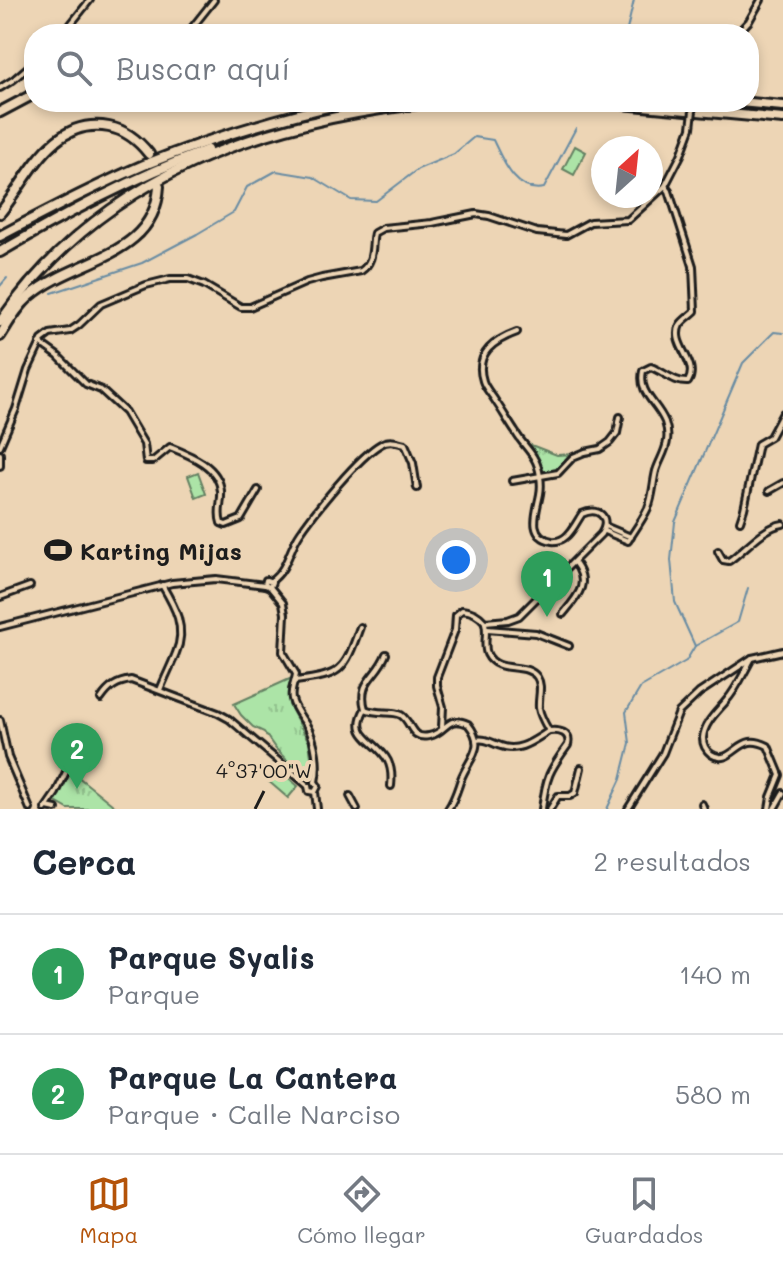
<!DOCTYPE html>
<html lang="es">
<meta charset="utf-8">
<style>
:root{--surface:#fff;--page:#f2f2f3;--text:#1f2937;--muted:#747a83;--line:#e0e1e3;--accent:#b45309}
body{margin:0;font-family:Mali,sans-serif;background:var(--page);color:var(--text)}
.compass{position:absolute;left:591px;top:136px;width:72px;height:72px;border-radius:50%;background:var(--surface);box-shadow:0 4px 12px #0003;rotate:27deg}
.you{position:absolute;left:456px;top:560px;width:28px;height:28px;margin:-20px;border:6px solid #fff;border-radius:50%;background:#1a73e8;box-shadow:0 0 0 12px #1a73e833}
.badge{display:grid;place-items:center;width:52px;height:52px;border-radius:50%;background:var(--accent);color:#fff;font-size:26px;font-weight:700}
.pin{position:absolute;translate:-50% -66px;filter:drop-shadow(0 2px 4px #0008)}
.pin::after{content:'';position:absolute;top:42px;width:28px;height:24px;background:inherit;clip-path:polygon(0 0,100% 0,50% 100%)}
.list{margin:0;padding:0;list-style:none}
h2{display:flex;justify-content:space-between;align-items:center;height:104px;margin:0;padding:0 32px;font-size:34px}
h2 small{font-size:26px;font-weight:400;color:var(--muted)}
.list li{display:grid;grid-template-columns:52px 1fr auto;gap:24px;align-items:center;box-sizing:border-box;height:120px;padding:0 32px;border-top:2px solid var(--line)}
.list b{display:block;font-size:30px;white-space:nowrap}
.list p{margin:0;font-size:26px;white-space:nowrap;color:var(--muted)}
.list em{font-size:26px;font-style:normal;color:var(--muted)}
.icon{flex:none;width:44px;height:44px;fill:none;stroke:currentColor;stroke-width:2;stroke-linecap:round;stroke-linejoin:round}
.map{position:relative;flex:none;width:783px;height:809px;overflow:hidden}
.search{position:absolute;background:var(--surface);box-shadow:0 4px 12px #0003;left:24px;right:24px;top:24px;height:88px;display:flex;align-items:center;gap:20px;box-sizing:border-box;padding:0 28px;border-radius:32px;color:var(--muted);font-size:30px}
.sheet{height:344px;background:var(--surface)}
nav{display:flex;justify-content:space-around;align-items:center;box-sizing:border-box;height:112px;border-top:2px solid var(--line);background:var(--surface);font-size:22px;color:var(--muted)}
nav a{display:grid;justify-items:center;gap:4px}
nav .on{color:var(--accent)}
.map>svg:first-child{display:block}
.grass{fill:#ace4a7;stroke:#648062;stroke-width:2}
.park{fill:url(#park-tufts);stroke:#648062;stroke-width:2}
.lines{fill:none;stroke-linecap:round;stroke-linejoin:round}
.stream{stroke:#698ca3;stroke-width:2}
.minor-casing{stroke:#1c1c1c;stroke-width:10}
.motorway-casing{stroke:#1c1c1c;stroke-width:14}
.minor{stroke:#edd5b5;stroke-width:4}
.motorway{stroke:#edd5b5;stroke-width:8}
.minor-bridge-casing{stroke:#1c1c1c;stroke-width:10;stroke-linecap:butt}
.minor-bridge{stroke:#edd5b5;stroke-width:4}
.ticks{fill:none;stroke:#1c1c1c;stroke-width:3}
.labels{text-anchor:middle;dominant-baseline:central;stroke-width:8;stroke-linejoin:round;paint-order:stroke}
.poi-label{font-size:24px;font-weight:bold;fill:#1c1c1c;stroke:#edd5b5;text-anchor:start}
.ticks-label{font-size:20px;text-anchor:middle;fill:#1c1c1c;stroke:#edd5b5;stroke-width:8;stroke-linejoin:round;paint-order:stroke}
</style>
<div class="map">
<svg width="783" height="809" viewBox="0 0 783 809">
<defs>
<pattern id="park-tufts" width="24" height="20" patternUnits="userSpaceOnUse" patternTransform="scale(2)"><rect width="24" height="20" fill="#ace4a7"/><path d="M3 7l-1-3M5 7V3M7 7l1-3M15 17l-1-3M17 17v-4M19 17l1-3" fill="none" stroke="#93c38f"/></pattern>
</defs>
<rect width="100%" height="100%" fill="#edd5b5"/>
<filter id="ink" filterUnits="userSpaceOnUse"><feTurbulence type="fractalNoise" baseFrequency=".0125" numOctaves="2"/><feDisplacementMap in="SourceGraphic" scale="16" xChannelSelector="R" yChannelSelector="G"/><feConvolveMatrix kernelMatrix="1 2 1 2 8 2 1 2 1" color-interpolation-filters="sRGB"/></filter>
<g filter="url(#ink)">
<g class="grass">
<polygon points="575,146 586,152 574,175 563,169"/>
<polygon points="198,472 206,494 196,498 188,476"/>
<polygon points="277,768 298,786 288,798 267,780"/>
</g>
<g class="park">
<polygon points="531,445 557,455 574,454 557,469 544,472"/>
<polygon points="292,678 288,689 289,705 309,742 313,771 311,779 305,779 275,748 264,732 253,727 241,715 234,704"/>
<polygon points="72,772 118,809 68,809 54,801 68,773"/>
</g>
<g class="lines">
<g class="stream">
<polyline points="626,34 634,0"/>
<polyline points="0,286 7,278"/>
<path d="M 52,293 L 142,263 L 197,234 L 234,212 L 247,187 L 276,171 L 313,177 L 351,200 L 376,201 L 418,169 L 454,154 L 474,137 L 493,140 C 503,161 516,194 544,188 L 576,128"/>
<polyline points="695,646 675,602 671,560 675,522 743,363 774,332 783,333"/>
<polyline points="607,809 621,779 630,743 626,712 641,687 686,661 695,646 738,622 748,588"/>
</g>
<g class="minor-casing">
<g id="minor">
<polyline points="63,34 90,0"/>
<polyline points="187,34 214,0"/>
<polyline points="737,34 749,21 761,0"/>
<polyline points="0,88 13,80 34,62"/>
<path d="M 40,343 L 58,356 L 86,384 L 101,390 L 125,412 L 144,444 L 146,461 L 153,461 L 170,447 C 190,455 219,466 221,491 C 222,503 217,512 221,523 L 226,525 L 241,519 L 258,490"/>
<path d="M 0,446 L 16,409 L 28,370 L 42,340 L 50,334 L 70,331 L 79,325 L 101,304 L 146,285 L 170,279 L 188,279 L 204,285 L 241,307 L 250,307 L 307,282 L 322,278 L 361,271 C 375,261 371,247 374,233 L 383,228 L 432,223 L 476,214 L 489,216 L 537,232 L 566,235 L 590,222 L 628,220 L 665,186 L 681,155 L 691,128"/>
<polyline points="0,454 0,466"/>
<polyline points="512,481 558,473 573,457 585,452 600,449 610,442 617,433 620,417"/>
<polyline points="769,491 783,483"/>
<polyline points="740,521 744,509 758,444 770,437 783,413"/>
<polyline points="605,526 631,537"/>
<path d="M 604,531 L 628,541 C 635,530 643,519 648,508 C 653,496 653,483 656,471 C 659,461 666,451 667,441 C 668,435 667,428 665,422 C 657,402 638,394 643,371 L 651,367 C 664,372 675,383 688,382 C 700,362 670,345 680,325 C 683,320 691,315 695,311 L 693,266 L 669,191 L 665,186"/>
<path d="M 718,551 L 723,560 L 729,561 C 745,550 763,527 783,524"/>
<polygon points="266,580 272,582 270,587 265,585"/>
<path d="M 271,581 C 288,569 289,549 300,533 C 315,511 359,456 381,444 C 389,439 396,442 405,444 L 413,463 L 417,488"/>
<path d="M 270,587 L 283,603 L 285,614 L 283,652 L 296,674 C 295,682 290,691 292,699 C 294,709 302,718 307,726 C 316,742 319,765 315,782"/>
<polyline points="0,597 30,586"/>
<path d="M 563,614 C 578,596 591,583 574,562"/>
<path d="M 485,622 L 508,620 L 519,616 L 601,534 C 611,518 599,506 582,514 C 575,524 568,543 552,541 C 526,536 537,511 540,494 C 542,484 540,468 534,458 C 529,449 521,442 516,433 C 509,423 503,412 496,402 C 492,395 485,388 483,381 C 474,353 495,340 517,332"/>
<path d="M 485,623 C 488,633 483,644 487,654 C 497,675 526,661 537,677 C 543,686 538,697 539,708 C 540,716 545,724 549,731"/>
<polyline points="0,627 172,583 216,579 265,585"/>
<polyline points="487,629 536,633 569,646"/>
<path d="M 386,654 C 377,678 357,680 365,709 C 349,737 377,740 388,761 C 392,769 392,777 391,786"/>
<path d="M 752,658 C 744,672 737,689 726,701 C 717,712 704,723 703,738 C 703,744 706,750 711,754 C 728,765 736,744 750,742 C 757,741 762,743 768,746 L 780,775 L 771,797 L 769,809"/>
<path d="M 295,681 C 342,675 344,672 360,627"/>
<path d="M 160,690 C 165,677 171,666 176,653 C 187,628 175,607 162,585"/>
<path d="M 101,699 C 109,687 117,682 131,680 L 218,713 L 229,719 L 308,786"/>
<path d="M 365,709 C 378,715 393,710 401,715 C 412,722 410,740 429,736 C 447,733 446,714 468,724 C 487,747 469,758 461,779 C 457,790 455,799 448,809"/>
<polyline points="0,720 8,757 30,809"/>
<path d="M 442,727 L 443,707 L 437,686 L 437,677 L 455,630 L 456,615 L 462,610 C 472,611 478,614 485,622"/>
<path d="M 476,740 C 487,738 491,743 501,746 C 519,753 534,740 549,731"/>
<polyline points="315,782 318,786 315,792 317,809"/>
<polyline points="308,786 309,791 315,792"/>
<polyline points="350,796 357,809"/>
<polyline points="702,804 704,809"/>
<polyline points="47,807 56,809"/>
<polyline points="45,809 56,793 67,770"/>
<path d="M 542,809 C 546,777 549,771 568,745 C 571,732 559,730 549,731"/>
<polyline points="550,809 558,796 570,796 575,793 581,768"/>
<polyline points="628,809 663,753 679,712 699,693 752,658 783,651"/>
<polyline points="774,809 783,793"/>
</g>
</g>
<g class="motorway-casing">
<g id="motorway">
<polyline points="600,102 783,119"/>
<polyline points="739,102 783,106"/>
<polyline points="0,112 34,94"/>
<path d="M 0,213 C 29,178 52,116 109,127 C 126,130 138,140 149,154"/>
<path d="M 0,236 C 47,211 95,186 144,165 C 211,138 279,117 350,102"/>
<path d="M 0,252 C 67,213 134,177 207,150"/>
<path d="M 0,322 C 103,174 262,120 435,102"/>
<path d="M 0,336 C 9,322 17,307 30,296 C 74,258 155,258 159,186"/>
</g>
</g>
<use href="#minor" class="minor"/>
<use href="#motorway" class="motorway"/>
<g class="minor-bridge-casing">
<polyline id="minor-bridge" points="691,128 694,102"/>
</g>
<use href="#minor-bridge" class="minor-bridge"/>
</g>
</g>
<path class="ticks" d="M 255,809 L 264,791"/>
<defs>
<g id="stadium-bare" transform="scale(2.16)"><path d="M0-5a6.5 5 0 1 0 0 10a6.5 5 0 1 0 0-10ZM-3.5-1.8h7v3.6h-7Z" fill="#1c1c1c" stroke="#edd5b5" stroke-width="2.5" paint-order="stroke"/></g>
</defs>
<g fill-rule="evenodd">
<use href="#stadium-bare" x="58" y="550"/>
</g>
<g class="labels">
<g class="poi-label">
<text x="80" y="550">Karting Mijas</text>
</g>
</g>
<g class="ticks-label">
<text x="264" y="778">4°37'00"W</text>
</g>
</svg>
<svg class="compass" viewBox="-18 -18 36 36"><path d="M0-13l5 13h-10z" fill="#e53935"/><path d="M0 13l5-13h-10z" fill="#747a83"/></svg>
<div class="you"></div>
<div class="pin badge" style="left:547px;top:617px;background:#2e9e5b">1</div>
<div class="pin badge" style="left:77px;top:789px;background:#2e9e5b">2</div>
<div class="search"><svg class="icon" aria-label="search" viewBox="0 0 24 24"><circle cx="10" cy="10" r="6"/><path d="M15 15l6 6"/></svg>Buscar aquí</div>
</div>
<section class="sheet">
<h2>Cerca<small>2 resultados</small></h2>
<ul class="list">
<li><span class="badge" style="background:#2e9e5b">1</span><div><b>Parque Syalis</b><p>Parque</p></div><em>140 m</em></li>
<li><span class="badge" style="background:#2e9e5b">2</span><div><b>Parque La Cantera</b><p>Parque · Calle Narciso</p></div><em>580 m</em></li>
</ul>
</section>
<nav>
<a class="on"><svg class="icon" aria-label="map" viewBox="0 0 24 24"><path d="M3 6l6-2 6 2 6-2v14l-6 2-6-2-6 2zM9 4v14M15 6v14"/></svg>Mapa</a>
<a><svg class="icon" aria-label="directions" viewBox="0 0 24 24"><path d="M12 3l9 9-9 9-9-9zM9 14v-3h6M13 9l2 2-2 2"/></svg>Cómo llegar</a>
<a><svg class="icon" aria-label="saved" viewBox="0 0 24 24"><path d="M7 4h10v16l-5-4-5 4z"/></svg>Guardados</a>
</nav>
